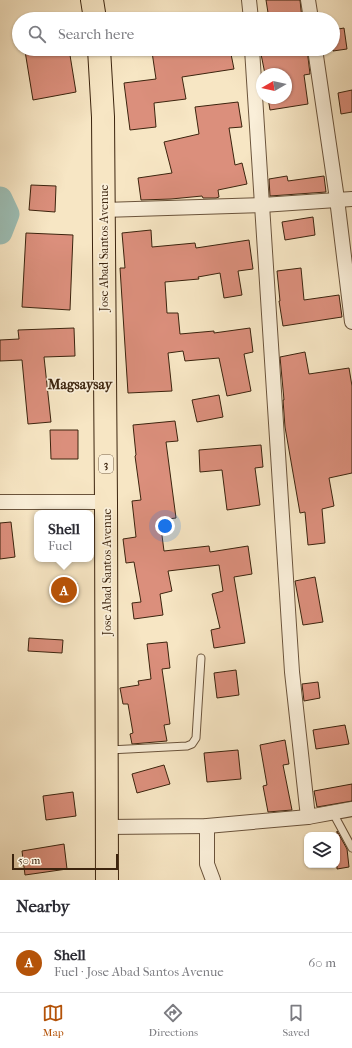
<!DOCTYPE html>
<meta charset="utf-8">
<style>
:root{--surface:#fff;--page:#f7f7f7;--text:#2b2b33;--muted:#7c7c81;--line:#e1e1e2;--accent:#b45309}
body{margin:0;font-family:"IM FELL French Canon",serif;background:var(--page);color:var(--text)}
.controls{position:absolute;right:12px;bottom:12px;display:grid;overflow:hidden;border-radius:8px;box-shadow:0 1px 3px #0004}
.controls button{width:36px;height:36px;display:grid;place-items:center;padding:0;border:0;border-bottom:1px solid var(--line);background:var(--surface);color:var(--text);font:20px sans-serif}
.compass{position:absolute;left:256px;top:68px;width:36px;height:36px;border-radius:50%;background:var(--surface);box-shadow:0 1px 3px #0004;rotate:261deg}
.scale{position:absolute;left:12px;bottom:10px;width:106px;box-sizing:border-box;padding-left:4px;border:2px solid #3c240e;border-top:0;font-size:11px;line-height:14px;white-space:nowrap;color:#3c240e;-webkit-text-stroke:3px #faefd9;paint-order:stroke}
.you{position:absolute;left:165px;top:526px;width:14px;height:14px;margin:-10px;border:3px solid #fff;border-radius:50%;background:#1a73e8;box-shadow:0 0 0 6px #1a73e833}
.badge{display:grid;place-items:center;width:26px;height:26px;border-radius:50%;background:var(--accent);color:#fff;font-size:13px;font-weight:700}
.pin{position:absolute;translate:-50% -50%;border:2px solid #fff;box-shadow:0 1px 4px #0006}
.popup{position:absolute;left:34px;top:510px;width:60px;height:52px;box-sizing:border-box;display:grid;place-content:center;border-radius:8px;background:var(--surface);filter:drop-shadow(0 1px 3px #0005);font-size:13px;white-space:nowrap;color:var(--muted)}
.popup b{font-size:15px;color:var(--text)}
.popup::after{content:'';position:absolute;left:50%;top:100%;margin-left:-8px;border:8px solid transparent;border-top-color:var(--surface)}
.list{margin:0;padding:0;list-style:none}
h2{display:flex;justify-content:space-between;align-items:center;height:52px;margin:0;padding:0 16px;font-size:17px}
h2 small{font-size:13px;font-weight:400;color:var(--muted)}
.list li{display:grid;grid-template-columns:26px 1fr auto;gap:12px;align-items:center;box-sizing:border-box;height:60px;padding:0 16px;border-top:1px solid var(--line)}
.list b{display:block;font-size:15px;white-space:nowrap}
.list p{margin:0;font-size:13px;white-space:nowrap;color:var(--muted)}
.list em{font-size:13px;font-style:normal;color:var(--muted)}
.icon{flex:none;width:22px;height:22px;fill:none;stroke:currentColor;stroke-width:2;stroke-linecap:round;stroke-linejoin:round}
.map{position:relative;flex:none;width:352px;height:880px;overflow:hidden}
.search{position:absolute;background:var(--surface);box-shadow:0 1px 3px #0004;left:12px;right:12px;top:12px;height:44px;display:flex;align-items:center;gap:10px;box-sizing:border-box;padding:0 14px;border-radius:22px;color:var(--muted);font-size:15px}
.sheet{height:112px;background:var(--surface)}
nav{display:flex;justify-content:space-around;align-items:center;box-sizing:border-box;height:56px;border-top:1px solid var(--line);background:var(--surface);font-size:11px;color:var(--muted)}
nav a{display:grid;justify-items:center;gap:2px}
nav .on{color:var(--accent)}
.map>svg:first-child{display:block}
.lines{fill:none;stroke-linecap:round;stroke-linejoin:round}
.river{stroke:#9dbfb6;stroke-width:25}
.building{fill:#db8f7c;stroke:#3c240e}
.service-casing{stroke:#6b543c;stroke-width:9}
.minor-casing{stroke:#6b543c;stroke-width:16}
.trunk-casing{stroke:#3c240e;stroke-width:24}
.service{stroke:#faefd9;stroke-width:7}
.minor{stroke:#faefd9;stroke-width:14}
.trunk{stroke:#f7e6c4;stroke-width:22}
.labels{text-anchor:middle;dominant-baseline:central;stroke-width:3.5;stroke-linejoin:round;paint-order:stroke}
.shield{fill:#faefd9;stroke:#75614b;stroke-width:1}
.shield-label{font-size:11px;font-weight:bold;fill:#3c240e}
.street-label{font-size:12px;fill:#3c240e;stroke:#faefd9}
.quarter-label{font-size:14px;font-weight:bold;fill:#3c240e;stroke:#faefd9}
</style>
<div class="map">
<svg width="352" height="880" viewBox="0 0 352 880">
<rect width="100%" height="100%" fill="#f7e6c4"/>
<filter id="stains"><feTurbulence type="fractalNoise" baseFrequency=".005" numOctaves="4"/><feColorMatrix values="0 0 0 0 .2 0 0 0 0 .09 0 0 0 0 .02 0 0 0 .5 -.17"/></filter>
<radialGradient id="worn" r=".72"><stop offset=".6" stop-color="#630" stop-opacity="0"/><stop offset="1" stop-color="#630" stop-opacity=".3"/></radialGradient>
<g class="lines">
<polyline class="river" points="0,199 7,214 0,232"/>
</g>
<g class="building">
<polygon points="266,0 300,0 302,19 269,19"/>
<polygon points="344,28 347,49 333,51 333,30"/>
<polygon points="36,49 69,49 76,92 33,100 25,51"/>
<polygon points="171,49 185,49 186,55 230,49 234,69 182,77 186,99 154,103 156,127 130,130 124,83 156,79 152,52"/>
<polygon points="286,49 307,49 310,74 304,75 308,104 270,110 268,98 286,98 286,74 265,74 261,54 287,50"/>
<polygon points="352,90 352,112 341,114 338,93"/>
<polygon points="238,102 242,127 229,128 235,165 242,163 247,184 218,190 219,197 216,198 203,198 202,196 171,199 141,200 138,178 172,173 164,142 199,134 195,107"/>
<polygon points="287,176 288,181 324,176 326,192 270,196 269,179"/>
<polygon points="31,185 56,186 55,212 29,210"/>
<polygon points="313,217 315,235 285,240 282,222"/>
<polygon points="151,230 152,247 195,243 196,248 249,240 253,269 238,271 242,295 224,298 220,273 198,277 199,279 165,282 167,313 178,313 180,334 214,331 214,333 250,328 253,352 244,354 251,391 227,396 219,358 185,361 183,351 168,353 172,391 128,393 120,268 125,268 122,233"/>
<polygon points="26,233 73,235 70,310 22,307"/>
<polygon points="301,268 304,300 339,295 342,317 283,326 279,301 280,301 277,271"/>
<polygon points="74,328 75,356 44,357 51,422 28,424 22,360 0,361 0,340 19,339 18,330"/>
<polygon points="305,352 309,374 349,368 352,386 352,473 329,478 334,506 322,509 325,543 308,545 305,512 300,513 285,427 283,400 284,400 280,357"/>
<polygon points="219,395 223,417 197,422 192,400"/>
<polygon points="175,421 178,441 166,442 176,518 160,520 164,551 209,546 210,552 248,546 252,574 234,577 245,643 214,648 211,630 220,628 212,594 223,591 219,565 168,571 172,591 160,594 163,615 134,619 132,603 141,602 134,562 126,563 123,539 136,537 132,501 141,500 135,456 136,455 133,425"/>
<polygon points="50,430 78,430 78,459 51,459"/>
<polygon points="261,445 263,467 255,468 260,505 227,510 222,470 200,472 199,450"/>
<polygon points="11,522 15,557 0,559 0,523"/>
<polygon points="315,577 323,622 303,625 295,581"/>
<polygon points="53,582 77,583 76,598 52,597"/>
<polygon points="29,638 63,640 62,653 28,651"/>
<polygon points="167,642 170,668 162,669 170,724 164,725 167,741 132,744 130,734 133,733 128,704 123,704 120,688 139,685 138,681 151,679 147,644"/>
<polygon points="236,670 239,695 217,698 214,673"/>
<polygon points="318,682 320,698 304,701 302,684"/>
<polygon points="345,725 349,744 316,749 313,730"/>
<polygon points="285,740 289,764 283,765 292,810 268,812 263,786 267,785 260,745"/>
<polygon points="238,750 241,779 207,782 204,753"/>
<polygon points="164,765 170,784 137,793 132,774"/>
<polygon points="352,784 352,801 317,807 314,791"/>
<polygon points="73,792 76,816 46,820 43,796"/>
<polygon points="337,831 347,849 349,867 337,869"/>
<polygon points="64,844 67,869 25,875 22,851"/>
</g>
<g class="lines">
<g class="service-casing">
<g id="service">
<polyline points="109,750 187,746 192,744 196,738 201,658"/>
<polyline points="333,813 352,848"/>
</g>
</g>
<g class="minor-casing">
<g id="minor">
<polyline points="249,0 251,19"/>
<polyline points="308,0 311,19"/>
<polyline points="252,49 292,672 308,817"/>
<polyline points="315,49 337,199 352,322"/>
<polyline points="103,210 262,205 352,199"/>
<polyline points="0,502 106,502"/>
<polyline points="207,826 207,864 213,880"/>
<polyline points="107,827 207,826 308,817 352,809"/>
</g>
</g>
<g class="trunk-casing">
<g id="trunk">
<polyline points="92,0 95,19"/>
<polyline points="99,49 103,117 106,502 107,880"/>
</g>
</g>
<use href="#service" class="service"/>
<use href="#minor" class="minor"/>
<use href="#trunk" class="trunk"/>
</g>
<g class="labels">
<rect class="shield" x="99" y="455" width="14" height="18" rx="3"/>
<g class="shield-label">
<text x="106" y="464">3</text>
</g>
<g class="street-label">
<text transform="translate(104 248) rotate(-90)">Jose Abad Santos Avenue</text>
<text transform="translate(107 572) rotate(-90)">Jose Abad Santos Avenue</text>
</g>
<g class="quarter-label">
<text x="80" y="384">Magsaysay</text>
</g>
</g>
<rect width="100%" height="100%" filter="url(#stains)"/>
<rect width="100%" height="100%" fill="url(#worn)"/>
</svg>
<div class="controls">
<button><svg class="icon" aria-label="layers" viewBox="0 0 24 24"><path d="M12 4l9 5-9 5-9-5zM3 14l9 5 9-5"/></svg></button>
</div>
<svg class="compass" viewBox="-18 -18 36 36"><path d="M0-13l5 13h-10z" fill="#e53935"/><path d="M0 13l5-13h-10z" fill="#7c7c81"/></svg>
<div class="scale">50 m</div>
<div class="you"></div>
<div class="pin badge" style="left:64px;top:590px">A</div>
<div class="popup"><b>Shell</b>Fuel</div>
<div class="search"><svg class="icon" aria-label="search" viewBox="0 0 24 24"><circle cx="10" cy="10" r="6"/><path d="M15 15l6 6"/></svg>Search here</div>
</div>
<section class="sheet">
<h2>Nearby<small></small></h2>
<ul class="list">
<li><span class="badge">A</span><div><b>Shell</b><p>Fuel · Jose Abad Santos Avenue</p></div><em>60 m</em></li>
</ul>
</section>
<nav>
<a class="on"><svg class="icon" aria-label="map" viewBox="0 0 24 24"><path d="M3 6l6-2 6 2 6-2v14l-6 2-6-2-6 2zM9 4v14M15 6v14"/></svg>Map</a>
<a><svg class="icon" aria-label="directions" viewBox="0 0 24 24"><path d="M12 3l9 9-9 9-9-9zM9 14v-3h6M13 9l2 2-2 2"/></svg>Directions</a>
<a><svg class="icon" aria-label="saved" viewBox="0 0 24 24"><path d="M7 4h10v16l-5-4-5 4z"/></svg>Saved</a>
</nav>
